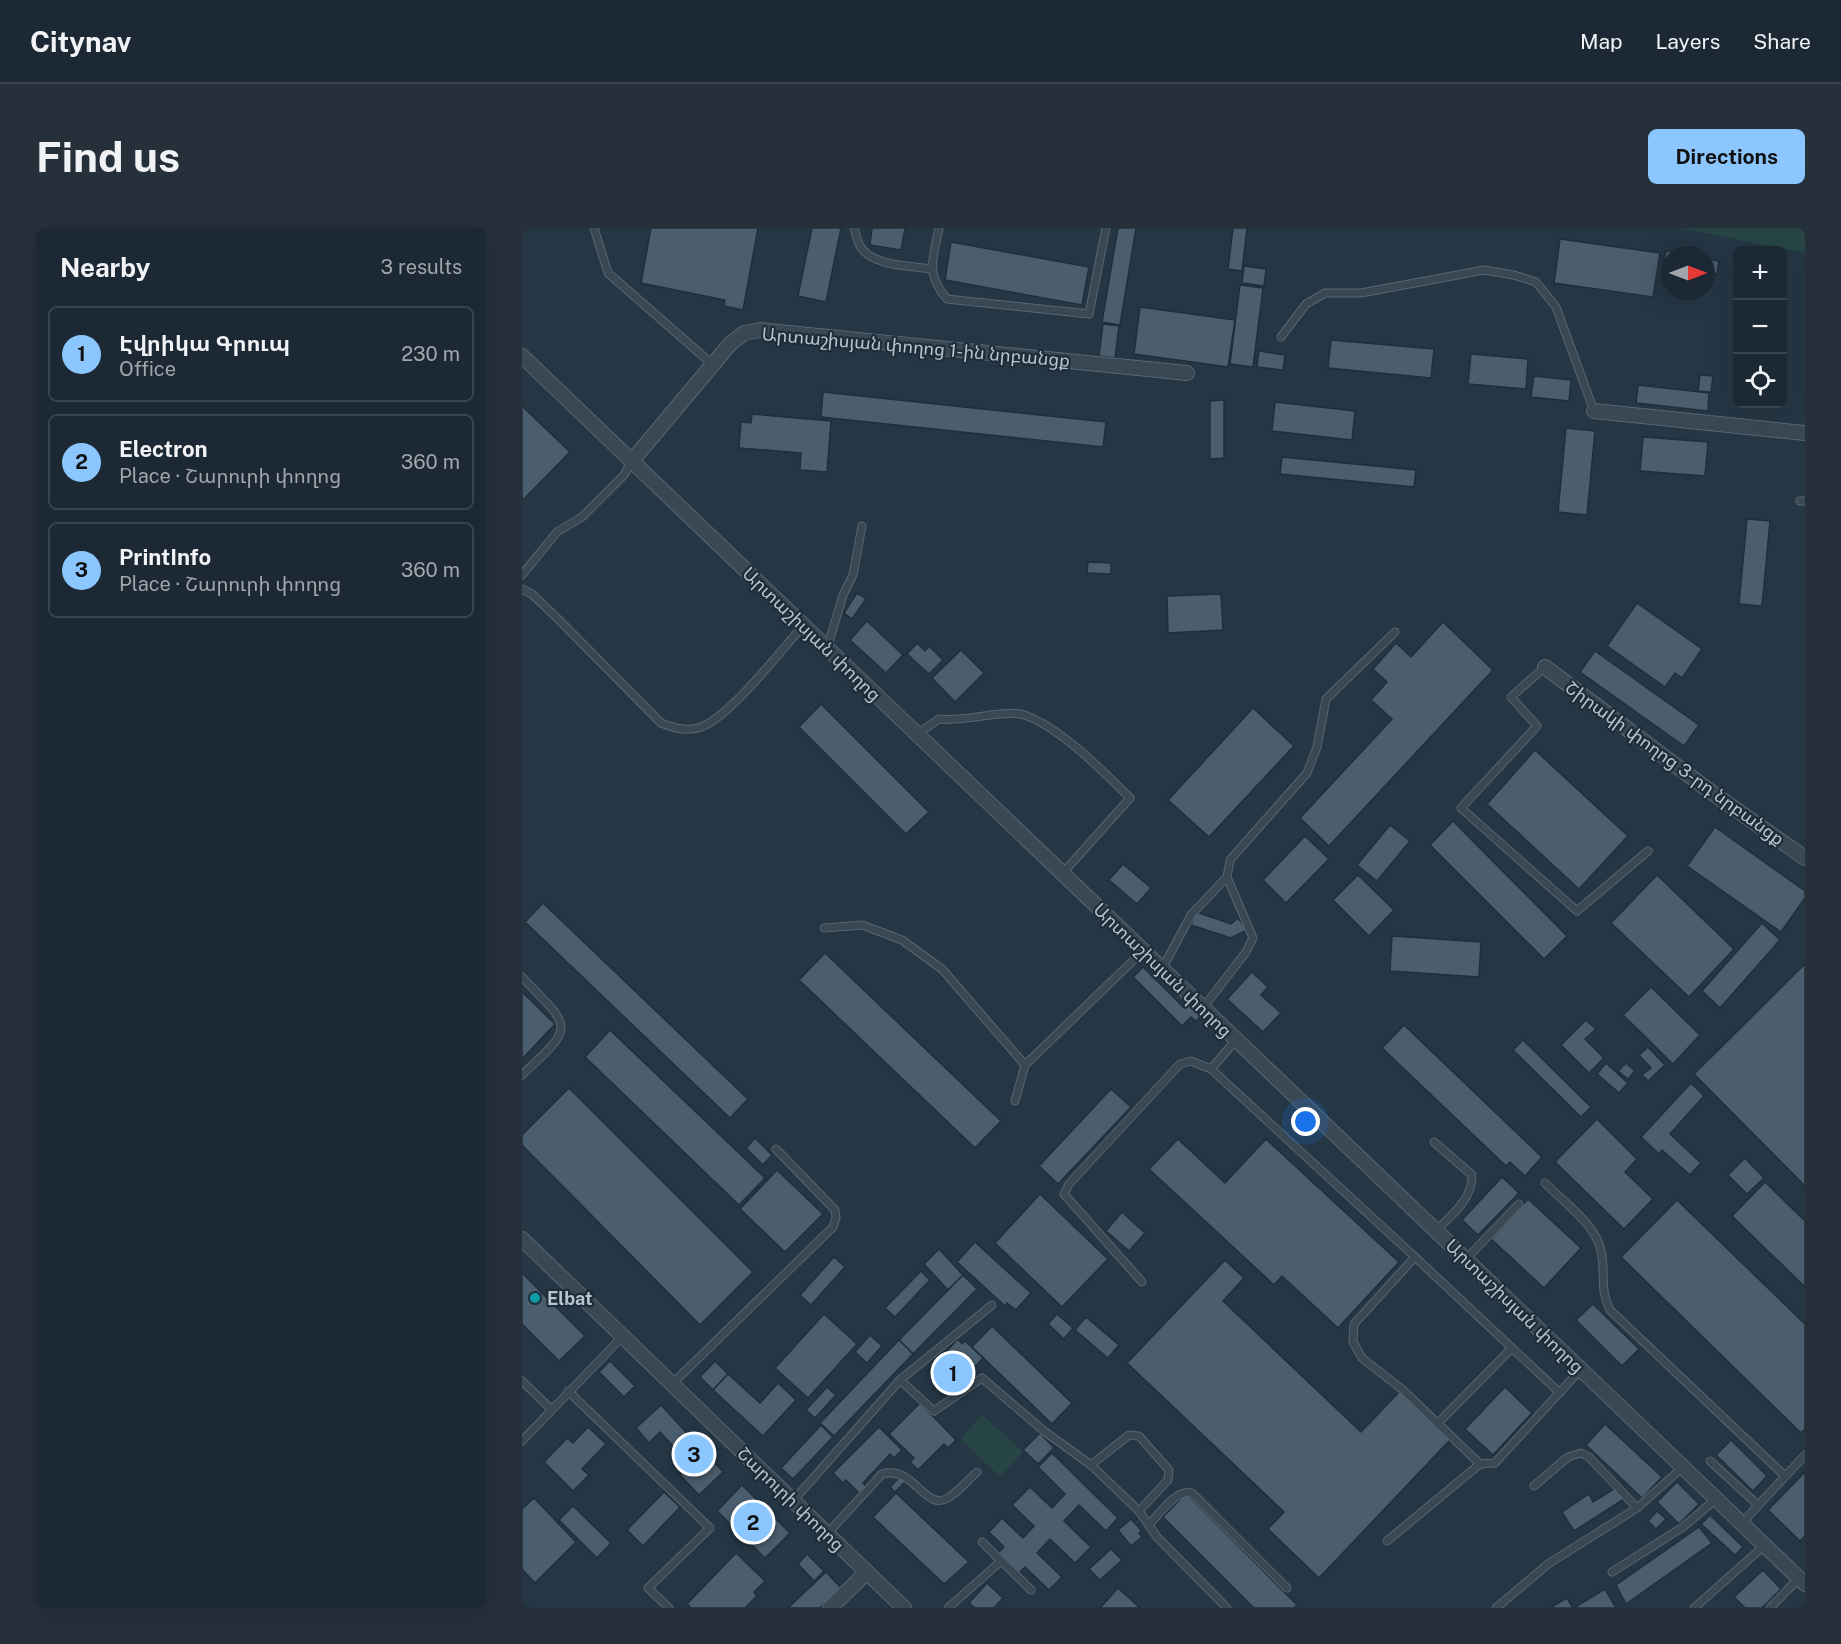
<!DOCTYPE html>
<meta charset="utf-8">
<style>
:root{--surface:#1c2833;--page:#25303b;--text:#f1f3f6;--muted:#a0a6ac;--line:#3a444e;--accent:#8bc6fe}
body{margin:0;font-family:"Public Sans","Noto Sans Armenian",sans-serif;background:var(--page);color:var(--text)}
.controls{position:absolute;right:18px;top:18px;display:grid;overflow:hidden;border-radius:9px;box-shadow:0 6px 24px #0002}
.controls button{width:54px;height:54px;display:grid;place-items:center;padding:0;border:0;border-bottom:2px solid var(--line);background:var(--surface);color:var(--text);font:30px sans-serif}
.compass{position:absolute;left:1139px;top:18px;width:54px;height:54px;border-radius:50%;background:var(--surface);box-shadow:0 6px 24px #0002;rotate:90deg}
.you{position:absolute;left:784px;top:894px;width:21px;height:21px;margin:-15px;border:4px solid #fff;border-radius:50%;background:#1a73e8;box-shadow:0 0 0 9px #1a73e833}
.badge{display:grid;place-items:center;width:39px;height:39px;border-radius:50%;background:var(--accent);color:#111;font-size:20px;font-weight:700}
.pin{position:absolute;translate:-50% -50%;border:3px solid #fff;box-shadow:0 2px 6px #0006}
.list{margin:0;padding:0;list-style:none}
h2{display:flex;justify-content:space-between;align-items:center;height:78px;margin:0;padding:0 24px;font-size:26px}
h2 small{font-size:20px;font-weight:400;color:var(--muted)}
.list li{display:grid;grid-template-columns:39px 1fr auto;gap:18px;align-items:center;box-sizing:border-box;height:96px;margin:0 12px 12px;padding:0 12px;border:2px solid var(--line);border-radius:9px}
.list b{display:block;font-size:22px;white-space:nowrap}
.list p{margin:0;font-size:20px;white-space:nowrap;color:var(--muted)}
.list em{font-size:20px;font-style:normal;color:var(--muted)}
.icon{flex:none;width:33px;height:33px;fill:none;stroke:currentColor;stroke-width:2;stroke-linecap:round;stroke-linejoin:round}
.map{position:relative;flex:none;width:1283px;height:1380px;overflow:hidden;border-radius:9px}
header{display:flex;align-items:center;gap:36px;box-sizing:border-box;height:84px;padding:0 30px;background:var(--surface);border-bottom:2px solid var(--line)}
header strong{font-size:28px}
nav{display:flex;gap:33px;margin-inline-start:auto;font-size:21px}
.intro{display:flex;align-items:center;justify-content:space-between;box-sizing:border-box;height:144px;padding:0 36px}
h1{margin:0;font-size:42px}
.button{padding:15px 27px;border-radius:9px;background:var(--accent);color:#111;font-size:21px;font-weight:700}
main{display:flex;gap:36px;padding:0 36px}
aside{flex:1;background:var(--surface);border-radius:9px;box-shadow:0 6px 24px #0002}
.map>svg:first-child{display:block}
.green{fill:#274545}
.building{fill:#4b5e6d;stroke:#202f3b;stroke-width:1.5}
.lines{fill:none;stroke-linecap:round;stroke-linejoin:round}
.service-casing{stroke:#586671;stroke-width:9}
.minor-casing{stroke:#586671;stroke-width:16}
.service{stroke:#3a4854;stroke-width:7}
.minor{stroke:#3a4854;stroke-width:14}
.culture-dot{fill:#0f9aa8;stroke:#1e2d39;stroke-width:2}
.labels{text-anchor:middle;dominant-baseline:central;stroke-width:4.5;stroke-linejoin:round;paint-order:stroke}
.street-label{font-size:18px;fill:#b7c3cd;stroke:#1e2d39}
.poi-label{font-size:18px;font-weight:bold;fill:#b7c3cd;stroke:#1e2d39;text-anchor:start}
</style>
<header>
<strong>Citynav</strong>
<nav><a>Map</a><a>Layers</a><a>Share</a></nav>
</header>
<div class="intro"><h1>Find us</h1><a class="button">Directions</a></div>
<main>
<aside>
<h2>Nearby<small>3 results</small></h2>
<ul class="list">
<li><span class="badge">1</span><div><b>Էվրիկա Գրուպ</b><p>Office</p></div><em>230 m</em></li>
<li><span class="badge">2</span><div><b>Electron</b><p>Place · Շարուրի փողոց</p></div><em>360 m</em></li>
<li><span class="badge">3</span><div><b>PrintInfo</b><p>Place · Շարուրի փողոց</p></div><em>360 m</em></li>
</ul>
</aside>
<div class="map">
<svg width="1283" height="1380" viewBox="0 0 1283 1380">
<rect width="100%" height="100%" fill="#253644"/>
<g class="green">
<polygon points="1158,0 1283,0 1283,25"/>
<polygon points="461,1187 501,1224 478,1249 438,1211"/>
</g>
<g class="building">
<polygon points="129,0 236,0 221,82 202,78 203,72 119,55"/>
<polygon points="290,0 319,0 304,74 276,68"/>
<polygon points="350,0 383,0 379,22 348,17"/>
<polygon points="596,0 614,0 598,97 580,94"/>
<polygon points="711,0 725,0 720,43 706,41"/>
<polygon points="1038,11 1138,25 1131,69 1032,55"/>
<polygon points="429,14 567,39 560,77 423,52"/>
<polygon points="1144,23 1164,27 1148,27 1148,49 1139,47"/>
<polygon points="1184,31 1197,33 1195,46 1184,44"/>
<polygon points="722,38 744,41 742,58 720,55"/>
<polygon points="718,57 741,60 731,139 708,136"/>
<polygon points="618,79 713,92 706,139 612,126"/>
<polygon points="581,96 597,98 593,130 577,128"/>
<polygon points="809,112 912,121 909,150 806,140"/>
<polygon points="737,123 763,127 761,142 735,139"/>
<polygon points="949,126 1006,131 1004,161 946,156"/>
<polygon points="1178,147 1191,148 1189,164 1176,163"/>
<polygon points="1012,148 1049,152 1047,173 1009,169"/>
<polygon points="1116,157 1187,165 1186,183 1114,175"/>
<polygon points="301,164 584,194 581,219 299,189"/>
<polygon points="702,172 702,230 688,231 688,173"/>
<polygon points="753,174 833,183 830,212 750,203"/>
<polygon points="0,178 48,224 0,273"/>
<polygon points="230,186 309,193 305,244 278,242 279,225 217,220 219,194 229,195"/>
<polygon points="1044,200 1073,203 1065,287 1036,284"/>
<polygon points="1121,209 1186,214 1183,248 1118,243"/>
<polygon points="760,229 894,242 892,259 758,246"/>
<polygon points="1225,291 1248,293 1240,378 1217,376"/>
<polygon points="566,334 589,335 589,346 565,345"/>
<polygon points="335,365 344,371 330,391 322,385"/>
<polygon points="699,366 701,402 646,405 645,368"/>
<polygon points="1115,375 1180,421 1160,450 1153,445 1143,459 1085,418"/>
<polygon points="345,393 381,427 364,445 328,412"/>
<polygon points="921,394 971,442 807,618 778,590 870,491 849,472 865,454 851,441 874,415 889,429"/>
<polygon points="395,415 403,423 407,418 421,432 407,446 385,426"/>
<polygon points="439,422 462,445 433,474 410,450"/>
<polygon points="1073,423 1177,497 1162,518 1058,444"/>
<polygon points="299,476 407,584 384,606 277,499"/>
<polygon points="731,480 772,518 687,609 646,572"/>
<polygon points="1013,522 1106,608 1057,661 965,576"/>
<polygon points="931,593 1045,708 1022,731 908,617"/>
<polygon points="868,597 888,613 855,653 835,637"/>
<polygon points="1193,599 1283,663 1283,670 1259,704 1165,638"/>
<polygon points="783,608 807,631 764,675 741,652"/>
<polygon points="601,636 629,660 615,676 587,652"/>
<polygon points="836,647 872,682 847,708 811,672"/>
<polygon points="1135,647 1212,721 1167,769 1089,695"/>
<polygon points="21,675 226,871 208,890 3,694"/>
<polygon points="674,684 709,696 716,690 725,702 709,710 669,697"/>
<polygon points="1240,695 1258,712 1198,780 1180,763"/>
<polygon points="870,708 959,714 957,749 868,743"/>
<polygon points="303,725 479,893 453,920 277,752"/>
<polygon points="1283,736 1283,958 1172,846"/>
<polygon points="621,739 662,780 666,775 679,788 674,793 669,789 660,798 611,749"/>
<polygon points="730,744 746,759 739,767 759,785 741,804 705,771"/>
<polygon points="1129,759 1178,807 1151,836 1101,787"/>
<polygon points="0,764 33,796 0,831"/>
<polygon points="1064,792 1074,801 1063,811 1082,830 1067,845 1039,817"/>
<polygon points="882,797 1020,929 1003,948 988,934 984,938 860,820"/>
<polygon points="88,802 243,950 217,977 63,829"/>
<polygon points="1001,812 1069,879 1059,889 991,822"/>
<polygon points="1126,819 1143,837 1126,853 1120,847 1129,840 1117,827"/>
<polygon points="1084,835 1106,855 1097,865 1075,846"/>
<polygon points="1104,835 1113,843 1106,851 1096,843"/>
<polygon points="1169,855 1182,868 1148,906 1179,935 1168,947 1140,922 1137,926 1119,909"/>
<polygon points="47,860 231,1044 178,1097 0,917 0,907"/>
<polygon points="589,861 609,879 536,956 517,938"/>
<polygon points="1075,891 1115,931 1103,944 1131,971 1102,1001 1033,934"/>
<polygon points="233,910 250,927 241,937 224,920"/>
<polygon points="656,911 703,955 744,911 877,1034 816,1100 760,1048 752,1057 627,941"/>
<polygon points="1223,930 1242,950 1225,966 1206,947"/>
<polygon points="255,942 301,986 263,1024 218,981"/>
<polygon points="980,949 997,965 956,1007 940,992"/>
<polygon points="1243,954 1283,993 1283,1059 1210,988"/>
<polygon points="518,966 586,1031 540,1079 473,1015"/>
<polygon points="1006,971 1059,1020 1022,1060 969,1011"/>
<polygon points="1155,972 1283,1096 1283,1201 1279,1205 1099,1029"/>
<polygon points="600,984 623,1005 607,1023 584,1003"/>
<polygon points="453,1014 509,1065 494,1082 485,1075 483,1078 435,1034"/>
<polygon points="417,1021 441,1047 426,1062 402,1036"/>
<polygon points="312,1029 323,1039 289,1077 278,1067"/>
<polygon points="703,1032 722,1050 701,1073 839,1204 878,1163 928,1212 797,1350 746,1301 762,1284 605,1135"/>
<polygon points="399,1043 408,1052 373,1089 363,1080"/>
<polygon points="0,1045 63,1108 37,1133 0,1096"/>
<polygon points="441,1047 455,1061 391,1126 377,1112"/>
<polygon points="1071,1076 1117,1121 1100,1138 1054,1092"/>
<polygon points="302,1086 335,1116 286,1170 253,1140"/>
<polygon points="535,1086 551,1100 542,1111 526,1096"/>
<polygon points="564,1089 597,1117 586,1130 553,1102"/>
<polygon points="470,1098 550,1175 530,1196 450,1119"/>
<polygon points="348,1107 360,1118 345,1135 333,1124"/>
<polygon points="436,1111 440,1116 443,1113 461,1130 429,1165 406,1143"/>
<polygon points="377,1112 391,1126 312,1208 298,1195"/>
<polygon points="88,1133 113,1158 102,1169 77,1144"/>
<polygon points="193,1133 206,1146 191,1162 178,1149"/>
<polygon points="206,1146 238,1175 256,1155 274,1172 241,1208 191,1162"/>
<polygon points="305,1159 314,1167 293,1190 284,1182"/>
<polygon points="983,1159 1010,1185 971,1227 943,1201"/>
<polygon points="398,1175 434,1212 426,1220 422,1216 396,1242 388,1234 392,1230 367,1206"/>
<polygon points="139,1177 201,1244 177,1267 158,1247 169,1237 138,1204 127,1215 114,1200"/>
<polygon points="1083,1196 1140,1249 1120,1270 1064,1217"/>
<polygon points="299,1197 311,1209 271,1251 259,1240"/>
<polygon points="66,1199 84,1216 60,1241 67,1247 51,1263 22,1234 45,1210 51,1215"/>
<polygon points="357,1199 380,1222 372,1230 368,1226 341,1255 345,1259 338,1266 324,1252 321,1255 311,1245"/>
<polygon points="518,1205 532,1220 516,1236 501,1222"/>
<polygon points="1209,1212 1245,1248 1231,1263 1194,1227"/>
<polygon points="530,1225 596,1290 584,1303 557,1277 542,1293 569,1319 553,1335 528,1311 515,1325 540,1349 527,1362 503,1339 497,1345 476,1325 482,1319 467,1304 480,1290 501,1310 512,1298 490,1277 508,1259 530,1280 543,1266 516,1239"/>
<polygon points="1283,1244 1283,1308 1278,1313 1246,1282"/>
<polygon points="378,1249 383,1254 373,1264 368,1259"/>
<polygon points="1155,1254 1177,1276 1157,1296 1135,1274"/>
<polygon points="220,1257 268,1305 243,1330 195,1283"/>
<polygon points="1095,1259 1102,1271 1052,1303 1040,1284 1067,1266 1071,1274"/>
<polygon points="142,1264 158,1279 121,1318 105,1302"/>
<polygon points="374,1265 447,1334 422,1356 351,1289"/>
<polygon points="664,1265 775,1377 772,1380 732,1380 641,1289"/>
<polygon points="12,1270 54,1314 13,1355 0,1341 0,1281"/>
<polygon points="51,1278 89,1315 75,1330 37,1292"/>
<polygon points="1135,1283 1144,1291 1134,1301 1126,1293"/>
<polygon points="1188,1287 1221,1319 1213,1327 1179,1296"/>
<polygon points="609,1291 620,1303 617,1305 620,1309 609,1318 596,1302"/>
<polygon points="1177,1299 1190,1315 1104,1376 1094,1357"/>
<polygon points="589,1321 600,1332 578,1352 567,1341"/>
<polygon points="214,1325 243,1353 232,1364 235,1368 223,1380 169,1380 165,1376"/>
<polygon points="285,1326 302,1343 292,1353 276,1336"/>
<polygon points="1241,1342 1259,1361 1240,1380 1223,1380 1212,1369"/>
<polygon points="304,1344 319,1360 298,1380 266,1380"/>
<polygon points="465,1355 481,1370 472,1380 453,1380 447,1375"/>
<polygon points="596,1360 618,1380 578,1380"/>
<polygon points="1083,1361 1094,1380 1052,1380"/>
<polygon points="1045,1370 1051,1380 1028,1380"/>
</g>
<g class="lines">
<g class="service-casing">
<g id="service">
<polyline points="72,0 86,45 190,136"/>
<path d="M 332,0 C 334,6 335,13 338,18 C 349,38 389,38 409,41"/>
<path d="M 417,0 C 411,30 403,46 425,71 L 567,86 L 584,0"/>
<polyline points="759,109 784,76 803,65 839,65 962,42 992,47 1014,54 1034,79 1072,183"/>
<polyline points="1278,273 1283,273"/>
<polyline points="0,347 35,304 60,289 102,247 109,234"/>
<path d="M 0,361 L 10,366 L 38,393 L 139,495 C 152,500 165,504 179,499 C 208,489 259,422 281,398"/>
<polyline points="305,421 321,367 331,347 340,298"/>
<polyline points="1023,439 989,469 1015,498 939,580 1055,683 1126,623"/>
<path d="M 395,506 L 417,491 C 441,494 482,482 499,486 C 535,496 582,544 608,570 L 540,646"/>
<polyline points="302,700 340,697 380,712 420,741 503,837"/>
<polyline points="640,741 669,687 705,649"/>
<path d="M 0,749 C 50,801 54,797 0,847"/>
<polyline points="681,780 724,724 731,710 705,649 708,632 785,545 795,519 804,471 873,404"/>
<polyline points="689,841 714,812"/>
<polyline points="493,873 503,837 621,723"/>
<path d="M 912,914 L 950,947 C 951,971 929,987 914,1003"/>
<path d="M 1023,955 C 1041,974 1074,996 1079,1023 C 1084,1045 1077,1060 1088,1082 L 1263,1248"/>
<polyline points="893,1029 990,1120 916,1195"/>
<polyline points="944,1031 997,976"/>
<polyline points="620,1054 542,966 547,956 658,836 669,833 689,841 893,1029 832,1096 831,1114 840,1130 881,1162 958,1236 973,1235 1059,1141"/>
<polyline points="990,1120 1038,1165"/>
<polyline points="378,1152 412,1183 460,1150 522,1203 569,1237 617,1283 635,1309 705,1380"/>
<polyline points="0,1153 29,1181"/>
<polyline points="150,1156 311,999 314,990 313,982 254,921"/>
<polyline points="46,1163 188,1300 126,1360 147,1380"/>
<polyline points="0,1213 101,1108"/>
<polyline points="1188,1233 1236,1277"/>
<polyline points="569,1237 607,1207 617,1208 647,1242 646,1252 617,1283"/>
<polyline points="1012,1258 1046,1229 1059,1225 1067,1229 1115,1280"/>
<polyline points="271,1273 378,1152 470,1077"/>
<polyline points="1220,1295 1283,1227"/>
<path d="M 627,1297 C 637,1286 654,1261 670,1265 L 765,1360"/>
<path d="M 305,1306 L 360,1246 C 392,1237 403,1284 426,1270 C 437,1263 446,1252 455,1244"/>
<polyline points="865,1313 958,1236"/>
<polyline points="460,1314 509,1362"/>
<polyline points="1090,1344 1161,1299 1194,1271"/>
<polyline points="426,1380 479,1333"/>
<polyline points="974,1380 1026,1336 1115,1280 1161,1239"/>
<polyline points="1172,1380 1243,1317"/>
<polyline points="1248,1380 1277,1350"/>
</g>
</g>
<g class="minor-casing">
<g id="minor">
<polyline points="0,128 1283,1356"/>
<polyline points="1072,183 1283,205"/>
<polyline points="109,234 208,116 222,105 238,102 665,145"/>
<polyline points="1023,439 1189,564 1283,630"/>
<polyline points="0,1011 382,1380"/>
<polyline points="308,1380 345,1344"/>
</g>
</g>
<use href="#service" class="service"/>
<use href="#minor" class="minor"/>
</g>
<circle class="culture-dot" cx="13" cy="1070" r="6"/>
<g class="labels">
<g class="street-label">
<text transform="translate(394 119) rotate(5)">Արտաշիսյան փողոց 1-ին նրբանցք</text>
<text transform="translate(290 406) rotate(44)">Արտաշիսյան փողոց</text>
<text transform="translate(1153 535) rotate(36)">Շիրակի փողոց 3-րդ նրբանցք</text>
<text transform="translate(641 742) rotate(44)">Արտաշիսյան փողոց</text>
<text transform="translate(993 1078) rotate(44)">Արտաշիսյան փողոց</text>
<text transform="translate(269 1271) rotate(44)">Շարուրի փողոց</text>
</g>
<g class="poi-label">
<text x="25" y="1070">Elbat</text>
</g>
</g>
</svg>
<div class="controls">
<button>+</button>
<button>−</button>
<button><svg class="icon" aria-label="locate" viewBox="0 0 24 24"><circle cx="12" cy="12" r="6"/><path d="M12 2v4M12 18v4M2 12h4M18 12h4"/></svg></button>
</div>
<svg class="compass" viewBox="-18 -18 36 36"><path d="M0-13l5 13h-10z" fill="#e53935"/><path d="M0 13l5-13h-10z" fill="#a0a6ac"/></svg>
<div class="you"></div>
<div class="pin badge" style="left:431px;top:1145px">1</div>
<div class="pin badge" style="left:231px;top:1294px">2</div>
<div class="pin badge" style="left:172px;top:1226px">3</div>
</div>
</main>
